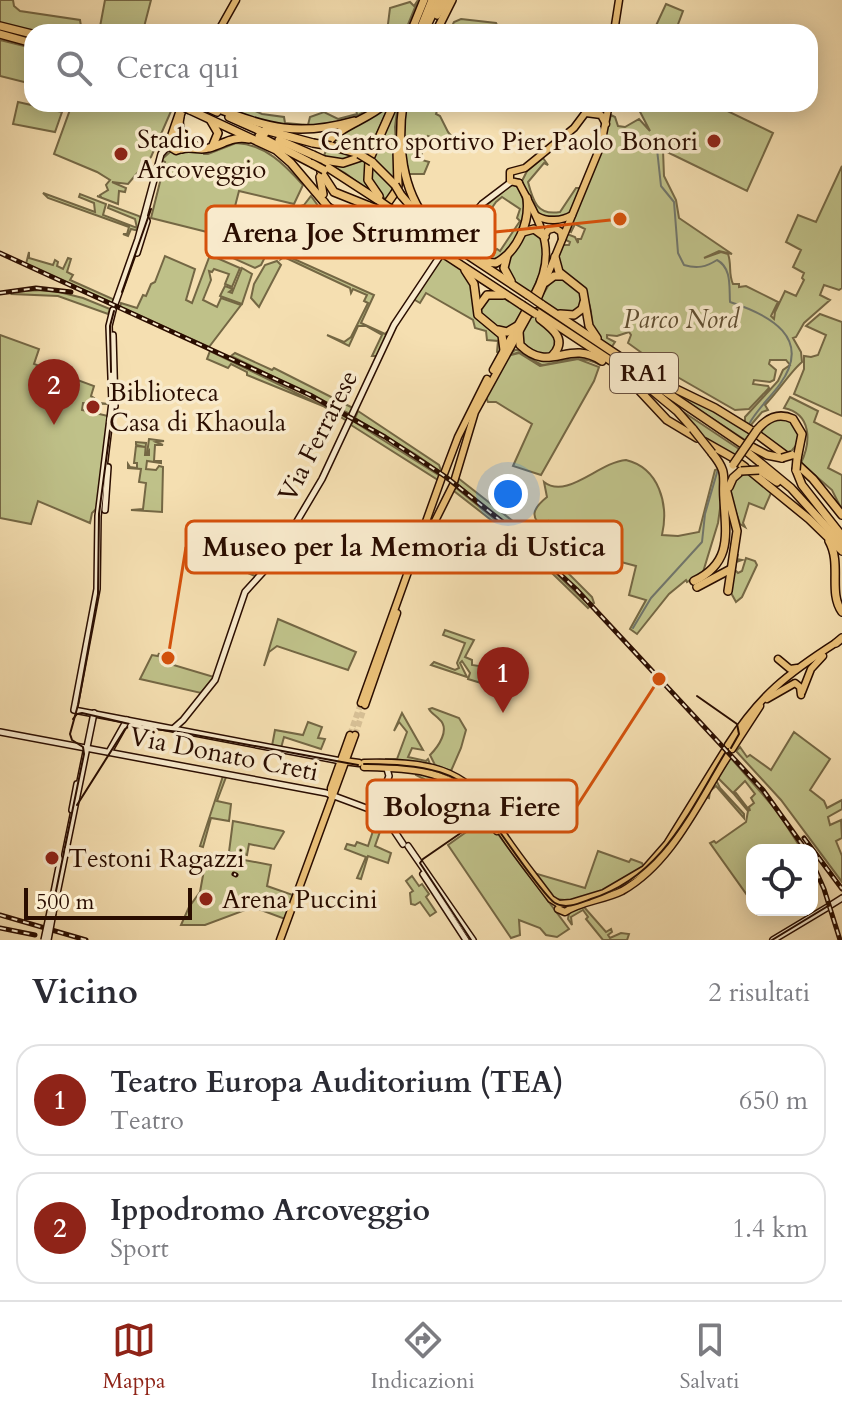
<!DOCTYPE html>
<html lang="it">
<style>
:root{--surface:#fff;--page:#f7f7f7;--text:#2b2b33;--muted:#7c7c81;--line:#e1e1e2;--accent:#8f2418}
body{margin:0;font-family:Cardo,serif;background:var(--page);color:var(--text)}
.controls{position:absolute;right:24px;bottom:24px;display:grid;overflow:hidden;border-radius:16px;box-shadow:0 4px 20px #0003}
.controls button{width:72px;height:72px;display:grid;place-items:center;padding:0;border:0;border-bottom:2px solid var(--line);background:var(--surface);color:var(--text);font:40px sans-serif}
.scale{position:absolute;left:24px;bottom:20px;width:168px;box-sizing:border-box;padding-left:8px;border:4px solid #2a0d00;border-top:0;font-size:22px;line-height:28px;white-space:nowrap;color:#2a0d00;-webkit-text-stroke:6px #f8eacc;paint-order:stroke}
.you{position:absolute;left:508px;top:494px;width:28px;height:28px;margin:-20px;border:6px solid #fff;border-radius:50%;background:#1a73e8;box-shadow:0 0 0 12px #1a73e833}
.badge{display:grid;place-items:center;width:52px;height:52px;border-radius:50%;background:var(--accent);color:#fff;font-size:26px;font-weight:700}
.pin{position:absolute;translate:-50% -66px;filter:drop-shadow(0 2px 4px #0008)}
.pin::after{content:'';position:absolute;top:42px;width:28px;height:24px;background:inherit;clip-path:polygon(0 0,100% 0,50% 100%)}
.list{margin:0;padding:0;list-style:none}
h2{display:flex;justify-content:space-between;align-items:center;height:104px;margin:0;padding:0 32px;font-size:34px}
h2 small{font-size:26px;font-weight:400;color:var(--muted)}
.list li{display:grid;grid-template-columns:52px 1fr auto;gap:24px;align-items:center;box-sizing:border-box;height:112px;margin:0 16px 16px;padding:0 16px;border:2px solid var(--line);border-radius:24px}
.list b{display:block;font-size:30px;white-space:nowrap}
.list p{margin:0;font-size:26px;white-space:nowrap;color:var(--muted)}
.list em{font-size:26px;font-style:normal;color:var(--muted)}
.icon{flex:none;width:44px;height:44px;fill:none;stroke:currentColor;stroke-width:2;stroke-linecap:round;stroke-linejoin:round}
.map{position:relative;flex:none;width:842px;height:940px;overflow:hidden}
.search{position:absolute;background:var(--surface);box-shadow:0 4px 20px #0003;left:24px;right:24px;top:24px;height:88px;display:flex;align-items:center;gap:20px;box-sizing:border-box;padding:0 28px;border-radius:24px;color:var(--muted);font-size:30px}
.sheet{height:360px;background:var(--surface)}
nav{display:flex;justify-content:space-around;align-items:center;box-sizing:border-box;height:112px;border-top:2px solid var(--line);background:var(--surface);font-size:22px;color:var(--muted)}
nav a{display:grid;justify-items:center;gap:4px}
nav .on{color:var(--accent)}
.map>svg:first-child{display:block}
.green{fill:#bfc189;stroke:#746744;stroke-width:2}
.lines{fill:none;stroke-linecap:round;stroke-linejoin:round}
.stream{stroke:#70756b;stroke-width:2}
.secondary-tunnel{stroke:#d7c096;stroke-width:5;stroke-dasharray:5 2.5;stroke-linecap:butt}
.primary-tunnel{stroke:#d7c096;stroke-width:6;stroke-dasharray:6 3;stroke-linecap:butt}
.secondary-casing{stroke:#2a0d00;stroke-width:8}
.primary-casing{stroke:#2a0d00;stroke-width:9}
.trunk-casing{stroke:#2a0d00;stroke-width:10}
.motorway-casing{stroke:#2a0d00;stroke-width:10}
.secondary{stroke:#f8eacc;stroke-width:5}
.primary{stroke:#eac078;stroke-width:6}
.trunk{stroke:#eac078;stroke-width:7}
.motorway{stroke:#eac078;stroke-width:7}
.tram{stroke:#2a0d00;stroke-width:2}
.rail-casing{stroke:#2a0d00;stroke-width:5}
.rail{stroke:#f8eacc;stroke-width:2;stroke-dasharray:6;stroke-linecap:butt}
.secondary-bridge-casing{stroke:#2a0d00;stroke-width:8;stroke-linecap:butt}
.motorway-bridge-casing{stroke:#2a0d00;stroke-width:10;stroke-linecap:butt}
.secondary-bridge{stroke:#f8eacc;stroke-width:5}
.motorway-bridge{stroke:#eac078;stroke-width:7}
.poi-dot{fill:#8f2418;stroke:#f8eacc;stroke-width:3}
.labels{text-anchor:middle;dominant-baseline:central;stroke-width:7;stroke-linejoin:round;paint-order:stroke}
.shield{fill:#f8eacc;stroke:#684f3d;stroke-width:2}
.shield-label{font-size:24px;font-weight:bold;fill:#2a0d00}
.poi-label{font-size:26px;fill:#2a0d00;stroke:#f8eacc;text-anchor:start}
.park-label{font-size:26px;font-style:italic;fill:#5e4c30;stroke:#f8eacc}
.street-label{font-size:26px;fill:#2a0d00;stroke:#f8eacc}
.leader{fill:none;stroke:#d5510b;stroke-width:3}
.callout-dot{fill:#d5510b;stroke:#f8eacc;stroke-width:3}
.callout{fill:#f8eacc;stroke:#d5510b;stroke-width:3}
.callout-label{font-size:28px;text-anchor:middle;font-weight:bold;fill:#2a0d00}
</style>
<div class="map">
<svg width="842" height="940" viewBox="0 0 842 940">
<rect width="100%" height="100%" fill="#f5dfb1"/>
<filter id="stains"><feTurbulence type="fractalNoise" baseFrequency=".0025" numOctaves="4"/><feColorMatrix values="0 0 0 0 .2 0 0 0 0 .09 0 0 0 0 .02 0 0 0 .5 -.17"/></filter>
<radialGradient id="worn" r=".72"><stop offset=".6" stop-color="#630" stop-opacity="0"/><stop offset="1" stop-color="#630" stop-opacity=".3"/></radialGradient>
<g class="green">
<polygon points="0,0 13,0 14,6 20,11 80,20 82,32 72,32 67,28 66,32 33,32 0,23"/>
<polygon points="105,0 151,0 144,27 150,29 150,32 147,29 146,32 99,32"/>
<polygon points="418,0 405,32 387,32 390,8 410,2 414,6"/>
<polygon points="666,4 683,11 677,27 698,32 653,32"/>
<polygon points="461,19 496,23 497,25 477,32 449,32 454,22"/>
<polygon points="0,40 32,48 32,84 0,76"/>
<polygon points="18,102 62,112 55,132 13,124"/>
<polygon points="75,104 162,104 172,109 151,157 128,184 112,182 126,188 125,192 119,191 118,204 97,196 101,197 100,195 108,190 106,185 110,180 97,172 54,154 71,107 75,108"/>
<polygon points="216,104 239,104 262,114 284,117 285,123 308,125 310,117 324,112 338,119 357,114 356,110 342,111 341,104 364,111 377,104 346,122 284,129"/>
<path d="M 386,104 L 390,104 C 381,122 372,156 349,161 C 342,162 330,159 323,158 L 330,141 Z"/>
<path d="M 396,104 L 398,104 L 395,127 L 398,178 L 387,200 C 379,194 370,185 369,175 C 367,157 388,121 396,104 Z"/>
<polygon points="406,104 439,104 436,114 440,116 448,132 462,149 428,136 421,156 422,160 429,162 424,174 409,174 403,146"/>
<path d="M 636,104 L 722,104 L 721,108 L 773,133 L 747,191 L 663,150 L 664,176 L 676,200 L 679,218 L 732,254 L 719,251 L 704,258 L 721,252 L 728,254 C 732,265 728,273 733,284 L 739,284 L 739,287 L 746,286 L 778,302 L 771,316 L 774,319 L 775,312 L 785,291 L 796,296 L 804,280 L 802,278 L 804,273 L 793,267 L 801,250 L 786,242 L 798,215 L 816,222 L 842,166 L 842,288 L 839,290 L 824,285 L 820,295 L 830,300 L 804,323 L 796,337 L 793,338 L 801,352 L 802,362 C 791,371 778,392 765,405 L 768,410 L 762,412 L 750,426 L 745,422 L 745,417 L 778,381 L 783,370 L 790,365 L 786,360 L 770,360 L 769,364 L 776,370 L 774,380 L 770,382 L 754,380 L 753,384 L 768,386 L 769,388 L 749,409 L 735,410 L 667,371 L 628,343 L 631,335 L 629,332 L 617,336 L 607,335 L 607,338 L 615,342 L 611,348 C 580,326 599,319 586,297 C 578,282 564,279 557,261 L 562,245 L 569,245 L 570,242 L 564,239 L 567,234 L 575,237 L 578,243 L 578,239 L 581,239 L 585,229 L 575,224 L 571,232 L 568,230 L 603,145 L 611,115 L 615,117 L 618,126 L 625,127 L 639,119 L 650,131 Z"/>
<path d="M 236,143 C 265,144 285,165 303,185 L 294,204 L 239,191 L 227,237 L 151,218 L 165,162 L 161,160 L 170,152 L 203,151 L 204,154 L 208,154 Z"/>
<polygon points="369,150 367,163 375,195 345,173 324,162 331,164"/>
<path d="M 543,158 L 548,165 L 544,163 L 528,182 C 533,201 537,216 560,212 L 576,188 L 580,188 L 571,212 L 566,217 L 539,216 L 521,183 L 527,171 Z"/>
<path d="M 512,184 L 518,187 C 532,213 522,245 496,261 L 482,259 L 455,242 L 481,211 L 483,213 L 464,241 L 489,255 L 497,249 L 500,251 L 520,221 L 517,218 L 520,209 L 502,197 L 496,202 L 489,212 L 483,208 Z"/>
<polygon points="43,193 95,212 94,203 79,197 80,194 106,204 103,215 137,228 135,219 108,208 109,205 139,216 141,218 139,231 131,229 128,236 123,234 127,234 129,227 48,198"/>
<polygon points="311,196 319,207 324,207 336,227 411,238 439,253 436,257 414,245 392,237 386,251 286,223 291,209 304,205"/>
<polygon points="527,230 542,236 544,264 531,294 511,279 505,262"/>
<polygon points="230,239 269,249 261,265 255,268 224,254"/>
<polygon points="29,252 29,258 53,265 55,260 58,262 57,266 63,269 68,258 71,259 67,272 73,275 70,280 115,300 112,303 26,264"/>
<polygon points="283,254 374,295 361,323 385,334 389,330 378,356 372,356 382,335 366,326 358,326 349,346 327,335 344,342 351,337 368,303 364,301 367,295 353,289 351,293 350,288 284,257 281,259"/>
<polygon points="210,255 240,268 232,287 225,284 229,274 214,269 212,272 209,271 211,280 203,300 217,307 221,298 241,305 209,347 120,307 121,303 137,308 143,295 146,296 151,284 155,282 165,256 195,269 186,300 192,303"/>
<polygon points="442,256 459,266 472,283 477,312 499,334 502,347 499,353 497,352 498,341 487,340 486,331 475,328 473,320 426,293 420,303 415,300 415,297"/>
<polygon points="277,261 281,265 259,307 251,298 254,284 265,265"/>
<polygon points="242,268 252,274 242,304 220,296 225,286 233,289 229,292 232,293"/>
<polygon points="563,278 581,292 583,304 576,313 560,313 540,300 552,279"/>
<polygon points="51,290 83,298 110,309 108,314 58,296 12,294 14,291"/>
<polygon points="490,295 506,298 523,309 513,328 504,332 484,320 479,309"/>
<polygon points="820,314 842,322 842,416 794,394 804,369 804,356 811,357 818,355 826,335 806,326"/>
<polygon points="532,315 553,330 559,343 548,357 524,347 520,336"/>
<polygon points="0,335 39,349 34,364 94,386 91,396 94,398 93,402 108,404 83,403 82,410 108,416 97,508 92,513 90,523 38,501 31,524 0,518"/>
<path d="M 515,350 L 522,350 L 536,358 L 572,353 L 602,362 L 600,365 C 579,353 563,362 542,365 L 519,352 L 511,355 L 519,353 L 540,366 L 578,359 L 599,367 L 594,381 L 541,475 L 513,466 L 532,424 L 496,402 L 488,402 L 486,397 L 510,354 Z"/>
<polygon points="210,351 348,418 347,421 323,406 247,375 247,372 231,364 228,368 207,359"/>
<polygon points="235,353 272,370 274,368 353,408 350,414 231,356"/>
<polygon points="664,387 701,402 751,432 745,440"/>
<path d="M 790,397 L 818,411 L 814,422 L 842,436 L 828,468 L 842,475 L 842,510 L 832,490 L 801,463 C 811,442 812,414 784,408 Z"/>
<polygon points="679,409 739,449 735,456 704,437"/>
<polygon points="358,411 439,465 442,473 415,454 355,418"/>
<polygon points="774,418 792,420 800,432 799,442 789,454 760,432"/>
<polygon points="353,421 440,476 438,480 351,425"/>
<polygon points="149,439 164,441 156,442 163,445 155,445 154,461 161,461 161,463 147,461 146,469 156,470 159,466 163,467 162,512 131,510 143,509 146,483 139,482 141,469 128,468 128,464 130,467 137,468 137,463 134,463 136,446 145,447 136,445 136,442 146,443 145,455 149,455 149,451 147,454"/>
<path d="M 626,460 C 659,468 669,504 662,535 L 678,536 L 699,532 L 715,470 L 718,469 L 724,474 L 724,480 L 718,523 L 703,572 L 687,582 L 686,580 L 669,594 L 637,634 L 630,629 L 646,600 L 629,595 L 636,566 L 606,558 L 612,533 L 583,524 L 581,529 L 549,521 L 546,529 C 529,518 532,509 547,497 L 544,482 C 567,500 599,462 626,460 Z"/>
<polygon points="747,470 771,493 764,509 749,503 743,523 745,527 740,524 730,495 732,482"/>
<polygon points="458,478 528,533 592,597 594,603 592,604 518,532 457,484"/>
<polygon points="455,487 524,543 590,606 588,608 523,545 454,491"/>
<polygon points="230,542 268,559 268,563 255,576 222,562"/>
<polygon points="738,554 737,559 742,560 736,562 735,570 738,573 742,571 746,558 755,561 757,565 742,597 736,602 730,591"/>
<polygon points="278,619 356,652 348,670 277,646 269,652 264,666"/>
<polygon points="445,630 474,640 465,657 472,660 472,665 485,667 490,659 481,683 468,679 470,673 462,661 460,663 467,677 431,665 434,662 455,670 459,668 457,663 465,643 443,635"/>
<polygon points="159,653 160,661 214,677 201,693 140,679 152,655 158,656"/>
<path d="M 432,708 L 459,718 L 466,730 L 461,748 L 451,771 L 435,765 L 430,755 C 438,747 451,729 439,719 C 435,715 431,713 429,709 Z"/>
<polygon points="402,713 423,750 412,748 408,757 426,761 428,759 430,764 385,759 397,759 407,732 399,722 394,731"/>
<polygon points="308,722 322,727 318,738 325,739 321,749 284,737 281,748 272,746 275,730 303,735"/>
<polygon points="794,732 830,759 810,790 824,801 827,808 842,800 842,809 828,817 830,825 841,820 842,838 836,841 842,856 842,882 781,800 736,751 740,747 747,757 750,755 771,770"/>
<polygon points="730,757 777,811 802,850 752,850 752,902 710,843 714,841 716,843 746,822 748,811 734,794 736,793 750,811 749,807 754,803 751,798 755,794 745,781 733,793 718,778 716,780 720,788 744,814 744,818 716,786 710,791 709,798 704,796"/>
<path d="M 417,772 C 445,781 463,789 483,813 L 478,817 L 458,790 L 449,795 L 450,799 L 446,802 L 453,811 L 451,815 L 454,814 L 464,826 L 460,829 L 451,818 L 442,818 L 437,821 L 446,803 L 447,794 L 443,793 L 439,809 L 436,808 L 444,788 L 436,784 L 424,816 L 435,820 L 432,829 L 410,818 L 401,805 L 405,796 L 416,800 L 424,779 L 416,775 Z"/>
<polygon points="223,776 226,777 217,801 231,804 229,821 211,818 203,847 200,846"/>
<polygon points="378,816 384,820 381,828 385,829 381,829 375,846 391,853 388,863 368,856 361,879 357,878 366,857 345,849 347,844 355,846 357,842 368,846"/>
<polygon points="486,818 569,929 557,937 546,935 540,928 519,920 520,935 511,938 448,845"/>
<polygon points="233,821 283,831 284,832 274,849 249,844 247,855 229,852"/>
<path d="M 598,851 L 629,862 L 631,859 L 642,863 L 644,867 C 618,882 583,908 553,898 L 534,873 L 585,888 Z"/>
<polygon points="207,853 271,865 267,886 293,895 285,919 253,907 205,925 181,925 189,907 200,892"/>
<polygon points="412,876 419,886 422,884 429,894 426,897 436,912 430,916 420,902 415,905 411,904 410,893 413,891 406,881"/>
<polygon points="584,907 606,932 611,929 612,932 608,935 610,938 621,933 629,934 627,940 603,940 586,919 588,917 583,910 571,917 572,925 568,919 569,912"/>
</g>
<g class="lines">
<g class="stream">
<path d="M 656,140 L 661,186 L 674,202 L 678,253 L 684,265 C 697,269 706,267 717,260 C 732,268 729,287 730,302 C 770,315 813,338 780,384 C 770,398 758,408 749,424"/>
<polyline points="633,628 651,598 702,542 705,514 718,469"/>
</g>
<polyline class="secondary-tunnel" points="383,792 384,808"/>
<g class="primary-tunnel">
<polyline points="350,735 361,703"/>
<polyline points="355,735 365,705"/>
</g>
<g class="secondary-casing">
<g id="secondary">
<polyline points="451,240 482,204 511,182"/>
<polyline points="137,253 147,221 145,217"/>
<polyline points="115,304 138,239 161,154 169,145"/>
<polyline points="113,310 109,326 112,402 98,516 97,589 74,710 341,761"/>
<polyline points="113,335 115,406"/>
<polyline points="105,510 108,467"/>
<polyline points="174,728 183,720 215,680 245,592 274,560 322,479 394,325 440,256"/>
<polyline points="0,732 326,793 377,812 387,820 403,844"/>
<polyline points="109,752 127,720"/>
<polyline points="383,792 389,776 386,765"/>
<polyline points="384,808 390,820"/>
<polyline points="72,810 77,784"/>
<polyline points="408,846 473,940"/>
<polyline points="423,874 466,940"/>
<polyline points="831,905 842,898"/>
<polyline points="50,912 60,862"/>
<polyline points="53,913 94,713"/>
<polyline points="773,940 828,907"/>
</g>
</g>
<g class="primary-casing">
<g id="primary">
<polyline points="218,32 236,0"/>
<polyline points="614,32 619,0"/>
<polyline points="181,107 169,142 171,148 176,151 182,149 185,144 176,128 183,109"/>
<polyline points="586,113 601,115 606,124"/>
<polyline points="519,183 510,181 510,172 525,168 574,128 592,104"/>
<path d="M 519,183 C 540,224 559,250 534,295"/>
<path d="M 537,216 C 547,222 562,221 572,215"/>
<polyline points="545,235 548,230 555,228 561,232 562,239"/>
<polyline points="538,298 601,145 609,104"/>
<polyline points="493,370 525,312"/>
<polyline points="444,474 458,437 487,379"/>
<polyline points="454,482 475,412 529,314"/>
<polyline points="417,557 453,485"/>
<polyline points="778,659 790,669 797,668"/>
<polyline points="802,692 811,669 823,656"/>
<polyline points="767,699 795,683 800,687 801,695"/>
<polyline points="361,703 442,477"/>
<polyline points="365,705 397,613"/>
<path d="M 728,745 C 760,695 787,674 837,642"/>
<polyline points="732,749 760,706"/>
<polyline points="344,761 359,763"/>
<path d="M 364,763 C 411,762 458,763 488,806 C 493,813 495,821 499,828 C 515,853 534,876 551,899 L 559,904"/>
<path d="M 364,767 C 404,768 446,768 475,800 C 484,810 490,821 497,831"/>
<polyline points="331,795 331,788 350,735"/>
<polyline points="559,904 571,903 604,893 645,869 667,844 724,752"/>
<path d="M 558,909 L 565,912 C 581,901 604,900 622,891 C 672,863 698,802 728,756"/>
<polyline points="280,940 355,735"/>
</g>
</g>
<g class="trunk-casing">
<path id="trunk" d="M 180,117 C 176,131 188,144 202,148"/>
</g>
<g class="motorway-casing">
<g id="motorway">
<polyline points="437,15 446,0"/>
<polyline points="0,26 32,34"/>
<polyline points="411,32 424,0"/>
<polyline points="419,32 432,0"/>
<polyline points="424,32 439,0"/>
<polyline points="436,32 452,0"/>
<polyline points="0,34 32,43"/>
<polyline points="199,104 217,112"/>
<path d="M 403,104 C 397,144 402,190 428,222"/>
<path d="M 216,108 C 269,128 298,137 354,121"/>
<polyline points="190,110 276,150 291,163 324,202"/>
<polyline points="229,117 265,133"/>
<polyline points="211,121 218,133 213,145"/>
<polyline points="265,130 313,143"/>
<polyline points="259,136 313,164"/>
<polyline points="279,140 313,155"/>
<path d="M 327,143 C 342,125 367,120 385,104"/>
<polyline points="331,146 359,154"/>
<path d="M 182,149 C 191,146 200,151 209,148 C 224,144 232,136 249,139"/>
<polyline points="397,149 398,186"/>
<polyline points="365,153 373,142"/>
<polyline points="371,156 394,104"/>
<polyline points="324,160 343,163 361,157"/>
<polyline points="369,161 368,180 379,196"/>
<polyline points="372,162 395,185"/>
<polyline points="324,165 381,202"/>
<polyline points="321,172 334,192 369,206"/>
<polyline points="320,177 323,194"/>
<polyline points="401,195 433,232 528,295"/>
<polyline points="389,201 396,191"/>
<polyline points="328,207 351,220 424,241 522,305"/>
<path d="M 327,211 C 337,236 357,231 379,230"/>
<polyline points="387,211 428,239"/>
<polyline points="343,212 360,215 376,212"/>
<polyline points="397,212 430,234"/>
<polyline points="523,232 534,229 545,237"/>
<polyline points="507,256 504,268 511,281"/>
<polyline points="555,257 559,272 583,291 589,326 597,338"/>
<path d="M 483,262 L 496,263 C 518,251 530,222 527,198"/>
<polyline points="465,270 474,284 478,315 502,335 504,350"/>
<polyline points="546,282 554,276 562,276"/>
<polyline points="541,304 647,375 715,408 754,432"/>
<polyline points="479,306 487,295 503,295"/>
<polyline points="537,312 652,388"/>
<polyline points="560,314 574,315 582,309 584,302"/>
<path d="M 540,319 C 553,329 568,340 552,356"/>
<polyline points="498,330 507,332 517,326"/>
<path d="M 519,332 L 520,345 C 551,375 567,338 602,361"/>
<polyline points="624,374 667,420 697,438"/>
<polyline points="650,381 744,445"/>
<polyline points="648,387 677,411 693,429"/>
<path d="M 757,430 C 767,418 778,412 793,419 L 802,434 L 797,459"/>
<polyline points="758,435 785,455"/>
<polyline points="705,442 735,459"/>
<polyline points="750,446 767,455 782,458"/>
<polyline points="746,451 791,488 842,544"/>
<polyline points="738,462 745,467"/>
<polyline points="798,465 813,479 842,515"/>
<polyline points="749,470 809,519 842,551"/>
<polyline points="759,470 777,482"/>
<polyline points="796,470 802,485 842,536"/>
<polyline points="729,487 733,478 741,471"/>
<polyline points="727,492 737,531 728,591"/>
<path d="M 829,541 C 842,564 828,592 842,612"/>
<path d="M 694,581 C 732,563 726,535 724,500 C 722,476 729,474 712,453"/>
<polyline points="697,587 729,570"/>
<polyline points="836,643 842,638"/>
</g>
</g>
<use href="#secondary" class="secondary"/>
<use href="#primary" class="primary"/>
<use href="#trunk" class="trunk"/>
<use href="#motorway" class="motorway"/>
<g class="tram">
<polyline points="122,292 151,209"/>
<polyline points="111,372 110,326 114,311"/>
<polyline points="697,696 737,724 739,734 731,748"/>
<polyline points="73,719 77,714 82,713 138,726"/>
<path d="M 364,764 C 413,765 471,765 491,820 C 503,835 543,896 555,903 C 566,910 580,903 591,899 C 662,877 689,812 725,753"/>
<polyline points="77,805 125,729 130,726 179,732 358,765"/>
<polyline points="46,940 84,754 83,747 72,740 70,734 78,705 98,594 99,514 112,415"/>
<polyline points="471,940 420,863 423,859 484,817 486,807"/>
<polyline points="772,940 828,906"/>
</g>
<g class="rail-casing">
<g id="rail">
<polyline points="0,253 310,395 385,437 446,477 515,532 576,589 763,790 806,850"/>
<polyline points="0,293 36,288 71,292"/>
<polyline points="804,838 842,889"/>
<polyline points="812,862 824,889 840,940"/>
<polyline points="234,874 236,875"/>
<polyline points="0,915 86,940"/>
<polyline points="0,928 35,935"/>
</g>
</g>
<use href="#rail" class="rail"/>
<g class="secondary-bridge-casing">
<g id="secondary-bridge">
<polyline points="44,940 50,912"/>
<polyline points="48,940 53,913"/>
</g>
</g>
<g class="motorway-bridge-casing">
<g id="motorway-bridge">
<polyline points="178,104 190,110"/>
<polyline points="313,143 331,146"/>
<polyline points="359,154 372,162"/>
<polyline points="313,155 324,160"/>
<polyline points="313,164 324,170"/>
<polyline points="395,185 401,195"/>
<polyline points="324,202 328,207"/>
<polyline points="381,202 391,209"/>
<polyline points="369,206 385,212"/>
<polyline points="528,295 541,304"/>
<polyline points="522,305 536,314"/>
<polyline points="693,429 712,453"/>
<polyline points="782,458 792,455"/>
<polyline points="733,465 757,430"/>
<polyline points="796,470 797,459"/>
<polyline points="741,471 759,470"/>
</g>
</g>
<use href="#secondary-bridge" class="secondary-bridge"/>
<use href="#motorway-bridge" class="motorway-bridge"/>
</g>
<g class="poi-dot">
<circle cx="714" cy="141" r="8"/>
<circle cx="121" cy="154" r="8"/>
<circle cx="93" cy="407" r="8"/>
<circle cx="52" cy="858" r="8"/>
<circle cx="206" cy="899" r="8"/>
</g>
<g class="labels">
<rect class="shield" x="610" y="353" width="68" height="40" rx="6"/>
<g class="shield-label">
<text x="644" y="373">RA1</text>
</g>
<g class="poi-label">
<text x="137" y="139">Stadio<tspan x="137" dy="30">Arcoveggio</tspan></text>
<text x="698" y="141" text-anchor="end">Centro sportivo Pier Paolo Bonori</text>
<text x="109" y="392">Biblioteca<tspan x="109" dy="30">Casa di Khaoula</tspan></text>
<text x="68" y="858">Testoni Ragazzi</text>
<text x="222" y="899">Arena Puccini</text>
</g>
<g class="park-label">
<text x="681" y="319">Parco Nord</text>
</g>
<g class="street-label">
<text transform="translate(318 436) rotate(-63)">Via Ferrarese</text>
<text transform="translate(224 754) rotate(11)">Via Donato Creti</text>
</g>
</g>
<path class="leader" d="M620 219L495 232M168 658L186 547M659 679L577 806"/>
<g class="callout-dot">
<circle cx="620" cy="219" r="8"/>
<circle cx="168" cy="658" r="8"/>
<circle cx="659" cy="679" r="8"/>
</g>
<g class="callout">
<rect x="206" y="206" width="289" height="52" rx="8"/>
<rect x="186" y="521" width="436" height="52" rx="8"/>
<rect x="367" y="780" width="210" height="52" rx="8"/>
</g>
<g class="callout-label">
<text x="351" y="242">Arena Joe Strummer</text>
<text x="404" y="556">Museo per la Memoria di Ustica</text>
<text x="472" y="816">Bologna Fiere</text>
</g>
<rect width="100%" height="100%" filter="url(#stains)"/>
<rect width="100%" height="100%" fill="url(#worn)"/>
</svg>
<div class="controls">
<button><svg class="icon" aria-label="locate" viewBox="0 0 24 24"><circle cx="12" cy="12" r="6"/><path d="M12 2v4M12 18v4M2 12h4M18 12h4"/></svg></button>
</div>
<div class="scale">500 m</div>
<div class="you"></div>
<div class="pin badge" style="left:503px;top:713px">1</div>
<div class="pin badge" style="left:54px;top:425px">2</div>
<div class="search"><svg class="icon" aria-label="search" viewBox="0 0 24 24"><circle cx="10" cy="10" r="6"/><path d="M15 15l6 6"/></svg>Cerca qui</div>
</div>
<section class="sheet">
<h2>Vicino<small>2 risultati</small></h2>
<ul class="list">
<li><span class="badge">1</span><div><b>Teatro Europa Auditorium (TEA)</b><p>Teatro</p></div><em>650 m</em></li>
<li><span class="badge">2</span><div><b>Ippodromo Arcoveggio</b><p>Sport</p></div><em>1.4 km</em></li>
</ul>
</section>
<nav>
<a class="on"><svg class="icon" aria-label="map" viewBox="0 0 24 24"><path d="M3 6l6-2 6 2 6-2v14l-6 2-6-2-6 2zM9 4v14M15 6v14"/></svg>Mappa</a>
<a><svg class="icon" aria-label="directions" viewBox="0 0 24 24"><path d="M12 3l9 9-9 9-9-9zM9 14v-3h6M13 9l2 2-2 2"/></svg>Indicazioni</a>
<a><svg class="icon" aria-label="saved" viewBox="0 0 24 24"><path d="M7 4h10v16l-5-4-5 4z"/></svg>Salvati</a>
</nav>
